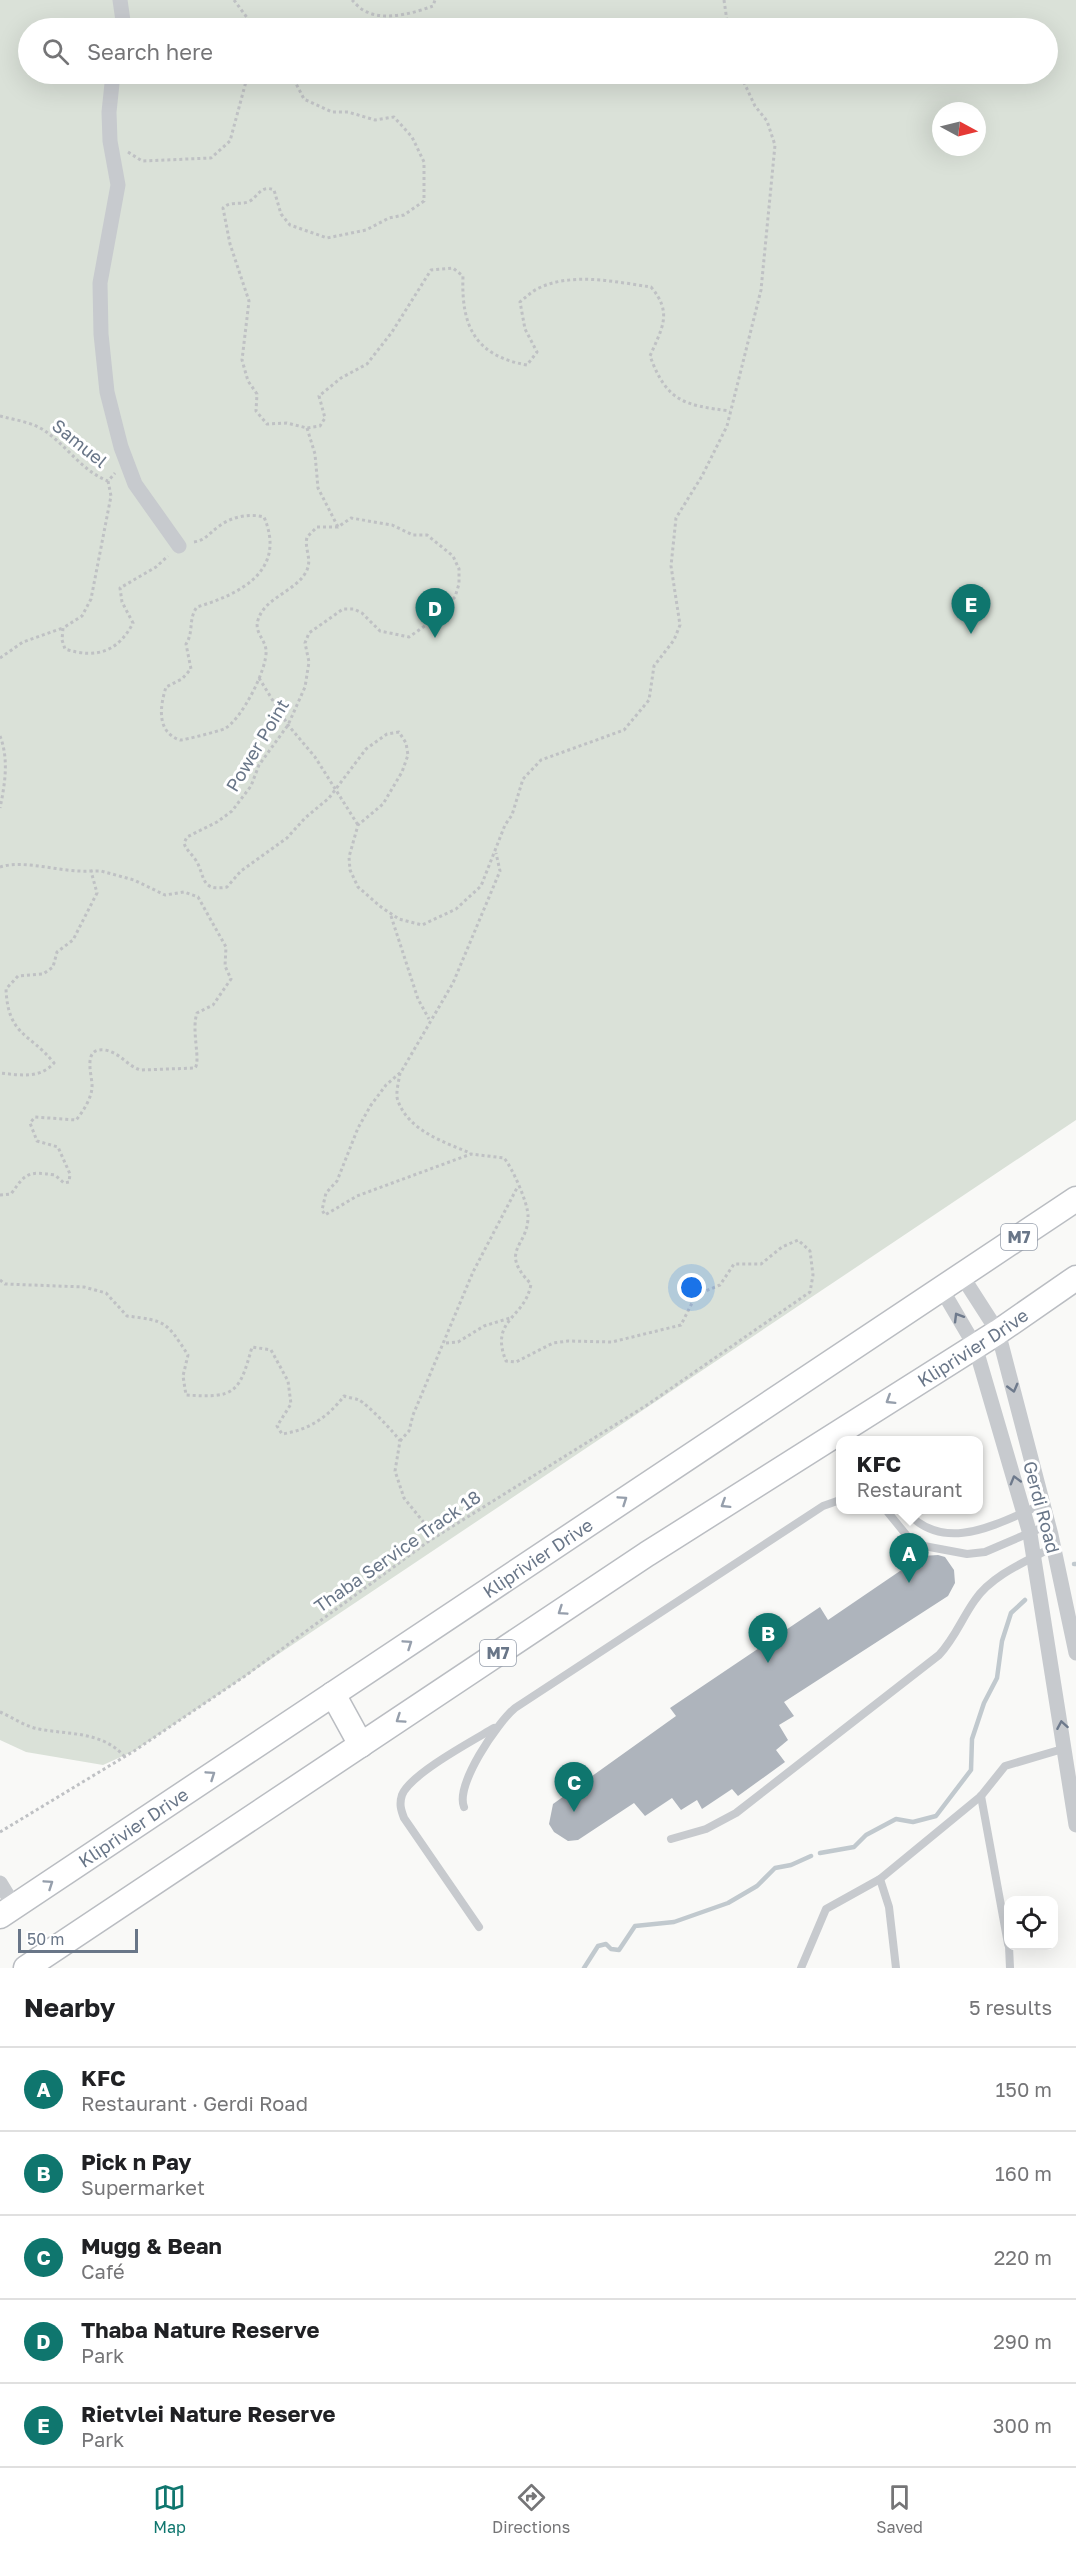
<!DOCTYPE html>
<meta charset="utf-8">
<style>
:root{--surface:#fff;--page:#f6f6f6;--text:#202124;--muted:#757577;--line:#e0e0e0;--accent:#0f766e}
body{margin:0;font-family:"Golos Text",sans-serif;background:var(--page);color:var(--text)}
.controls{position:absolute;right:18px;bottom:18px;display:grid;overflow:hidden;border-radius:12px;box-shadow:0 6px 24px #0002}
.controls button{width:54px;height:54px;display:grid;place-items:center;padding:0;border:0;border-bottom:2px solid var(--line);background:var(--surface);color:var(--text);font:30px sans-serif}
.compass{position:absolute;left:932px;top:102px;width:54px;height:54px;border-radius:50%;background:var(--surface);box-shadow:0 6px 24px #0002;rotate:97deg}
.scale{position:absolute;left:18px;bottom:15px;width:120px;box-sizing:border-box;padding-left:6px;border:3px solid #697688;border-top:0;font-size:16px;line-height:21px;white-space:nowrap;color:#697688;-webkit-text-stroke:4px #fff;paint-order:stroke}
.you{position:absolute;left:692px;top:1288px;width:21px;height:21px;margin:-15px;border:4px solid #fff;border-radius:50%;background:#1a73e8;box-shadow:0 0 0 9px #1a73e833}
.badge{display:grid;place-items:center;width:39px;height:39px;border-radius:50%;background:var(--accent);color:#fff;font-size:20px;font-weight:700}
.pin{position:absolute;translate:-50% -50px;filter:drop-shadow(0 2px 3px #0008)}
.pin::after{content:'';position:absolute;top:32px;width:21px;height:18px;background:inherit;clip-path:polygon(0 0,100% 0,50% 100%)}
.popup{position:absolute;left:836px;top:1436px;width:147px;height:78px;box-sizing:border-box;display:grid;place-content:center;border-radius:12px;background:var(--surface);filter:drop-shadow(0 2px 4px #0005);font-size:20px;white-space:nowrap;color:var(--muted)}
.popup b{font-size:22px;color:var(--text)}
.popup::after{content:'';position:absolute;left:50%;top:100%;margin-left:-12px;border:12px solid transparent;border-top-color:var(--surface)}
.list{margin:0;padding:0;list-style:none}
h2{display:flex;justify-content:space-between;align-items:center;height:78px;margin:0;padding:0 24px;font-size:26px}
h2 small{font-size:20px;font-weight:400;color:var(--muted)}
.list li{display:grid;grid-template-columns:39px 1fr auto;gap:18px;align-items:center;box-sizing:border-box;height:84px;padding:0 24px;border-top:2px solid var(--line)}
.list b{display:block;font-size:22px;white-space:nowrap}
.list p{margin:0;font-size:20px;white-space:nowrap;color:var(--muted)}
.list em{font-size:20px;font-style:normal;color:var(--muted)}
.icon{flex:none;width:33px;height:33px;fill:none;stroke:currentColor;stroke-width:2;stroke-linecap:round;stroke-linejoin:round}
.map{position:relative;flex:none;width:1076px;height:1968px;overflow:hidden}
.search{position:absolute;background:var(--surface);box-shadow:0 6px 24px #0002;left:18px;right:18px;top:18px;height:66px;display:flex;align-items:center;gap:15px;box-sizing:border-box;padding:0 21px;border-radius:33px;color:var(--muted);font-size:22px}
.sheet{height:498px;background:var(--surface)}
nav{display:flex;justify-content:space-around;align-items:center;box-sizing:border-box;height:84px;border-top:2px solid var(--line);background:var(--surface);font-size:16px;color:var(--muted)}
nav a{display:grid;justify-items:center;gap:3px}
nav .on{color:var(--accent)}
.map>svg:first-child{display:block}
.green{fill:#dae1d8;fill-rule:evenodd}
.lines{fill:none;stroke-linecap:round;stroke-linejoin:round}
.stream{stroke:#c1c9ce;stroke-width:4.5}
.building{fill:#aeb4bc}
.primary-casing{stroke:#babdc2;stroke-width:27}
.path{stroke:#bfc1c4;stroke-width:3;stroke-dasharray:3 3;stroke-linecap:butt}
.lane{stroke:#c7cace;stroke-width:8}
.street{stroke:#c7cace;stroke-width:15}
.primary{stroke:#fff;stroke-width:24}
.oneway{stroke:#6e7a8c}
.oneway2{stroke:#969fac}
.labels{text-anchor:middle;dominant-baseline:central;stroke-width:6;stroke-linejoin:round;paint-order:stroke}
.shield{fill:#fff;stroke:#969fac;stroke-width:1.5}
.shield-label{font-size:16px;font-weight:bold;fill:#697688}
.street-label{font-size:18px;fill:#697688;stroke:#fff}
</style>
<div class="map">
<svg width="1076" height="1968" viewBox="0 0 1076 1968">
<rect width="100%" height="100%" fill="#f9f9f7"/>
<path class="green" d="M 0,0 L 1076,0 L 1076,1120 L 134,1751 L 103,1765 L 26,1752 L 0,1740 ZM 28,28 L 1048,28 L 1048,74 L 28,74 ZM 941,111 L 977,111 L 977,147 L 941,147 Z"/>
<g class="lines">
<g class="stream">
<polyline points="1074,1564 1076,1564"/>
<polyline points="820,1853 854,1847 866,1835 896,1819 913,1822 936,1816 971,1770 972,1739 984,1703 997,1678 1002,1641 1011,1613 1025,1600"/>
<polyline points="584,1968 598,1946 606,1944 611,1949 619,1950 635,1926 674,1922 728,1903 757,1886 775,1868 791,1865 811,1856"/>
</g>
</g>
<polygon class="building" points="938,1555 945,1557 954,1570 955,1583 948,1596 784,1702 794,1716 779,1725 788,1740 776,1750 785,1762 738,1796 732,1789 702,1809 697,1800 681,1810 672,1798 645,1816 634,1803 578,1840 568,1841 554,1832 549,1824 553,1804 676,1716 670,1708 820,1607 828,1620 922,1556"/>
<g class="lines">
<g class="primary-casing">
<g id="primary">
<polyline points="333,1694 361,1745"/>
<path id="s1" d="M 0,1916 L 1076,1199"/>
<path id="s2" d="M 26,1968 L 647,1554 L 998,1332 L 1076,1278"/>
</g>
</g>
<g class="path">
<polyline points="234,0 254,27 259,28"/>
<path d="M 352,0 C 356,4 361,10 367,12 C 386,21 414,13 433,6 L 435,0"/>
<polyline points="724,0 728,28"/>
<path d="M 291,74 L 304,99 L 332,112 L 348,112 L 375,120 L 394,117 L 412,137 L 424,162 L 424,201 L 404,215 L 389,218 L 366,230 L 327,238 L 290,225 L 281,214 L 274,190 C 260,184 258,198 248,202 C 239,205 230,201 223,208 L 230,244 L 249,301 L 242,360 L 248,381 L 257,394 L 256,411 L 267,424 L 287,423 L 307,428 L 320,426 L 325,418 L 319,396 L 341,378 L 367,364 L 392,332 L 431,270 L 453,268 L 463,276 C 461,326 475,356 527,365 L 537,352 L 525,329 L 520,302 C 526,297 532,291 539,288 C 572,272 616,282 651,287 C 673,313 662,328 650,356 C 667,402 684,405 730,411"/>
<polyline points="128,152 142,161 211,158 230,141 248,74"/>
<path d="M 0,416 C 15,420 32,422 45,431 C 67,446 82,471 108,481 L 115,473"/>
<polyline points="307,428 315,454 318,488 338,527"/>
<path d="M 108,481 L 111,496 L 91,599 L 82,616 L 63,628 L 62,640 L 65,649 C 96,659 118,652 133,623 L 122,602 L 120,588 L 156,567 L 168,556"/>
<path d="M 194,542 C 206,540 208,534 218,527 C 230,517 249,513 264,517 C 287,571 240,594 197,607 C 188,619 194,632 186,644 L 191,669 L 182,679 L 166,687 C 160,706 156,732 180,740 C 185,740 219,731 224,729 C 241,721 268,668 266,650 C 265,639 254,632 258,620 C 265,597 295,592 306,572 C 313,559 304,550 307,537 L 317,527 L 338,527 L 351,518 L 392,525 L 413,535 L 427,535 L 453,556 L 459,569 L 459,584 L 455,597 L 429,623 L 409,637 L 380,631 L 362,613 L 354,609 L 343,609 L 309,633 L 305,643 L 309,662 L 305,687 L 288,725 L 259,765 L 251,786 L 232,811 L 217,822 L 187,837 L 184,843 C 186,850 191,853 195,859 C 206,875 199,892 227,887 L 241,871 L 287,838 L 305,818 L 329,798 L 366,749 L 387,734 L 399,732 L 406,743 L 408,755 L 402,772 L 383,804 L 358,825 L 349,857 L 350,870 L 358,887 L 381,907 L 399,919 L 422,925 L 456,909 L 481,886 L 505,825 L 512,815 L 523,779 L 541,760 L 624,730 L 649,700 L 654,666 L 674,640 L 680,625 L 671,566 L 676,518 L 702,476 L 727,426 L 761,290 L 775,145 L 767,121 L 755,106 L 740,74"/>
<polyline points="0,658 23,642 63,628"/>
<polyline points="259,678 288,725 315,757 358,825"/>
<path d="M 0,736 C 9,759 5,784 0,808"/>
<path d="M 0,867 C 26,859 61,873 91,871 L 97,893 L 73,940 L 57,952 L 53,967 L 43,974 L 18,976 L 6,989 C 8,1036 29,1032 54,1063 C 40,1079 20,1075 0,1073"/>
<polyline points="391,916 418,999 429,1019"/>
<path d="M 400,1073 C 399,1081 395,1094 398,1101 C 409,1131 444,1142 470,1153"/>
<path d="M 0,1195 L 11,1194 C 26,1173 27,1171 55,1175 L 64,1183 L 69,1182 L 70,1174 L 58,1147 L 37,1141 L 30,1123 L 35,1117 L 76,1120 C 83,1112 92,1097 92,1087 C 93,1077 81,1047 105,1050 C 121,1053 128,1067 141,1070 L 195,1068 C 201,1061 191,1030 197,1013 L 213,1005 L 231,979 L 225,966 L 226,947 L 198,897 L 184,892 L 165,895 L 134,880 L 101,871 L 91,871"/>
<path d="M 0,1280 L 5,1284 L 84,1287 L 106,1293 L 127,1316 C 166,1321 166,1321 188,1355 L 183,1376 L 186,1395 C 235,1398 239,1394 252,1347 L 271,1350 L 288,1381 L 291,1404 L 277,1426 L 282,1434 C 309,1430 328,1417 344,1396 C 349,1398 355,1398 359,1400 C 367,1404 396,1434 400,1441 L 395,1471 L 404,1498 L 425,1524 L 429,1541"/>
<polyline points="446,1343 458,1342 484,1326 510,1318"/>
<polyline points="400,1441 409,1431 413,1415 473,1272 518,1186"/>
<path d="M 0,1712 C 12,1717 26,1727 39,1729 C 70,1735 102,1731 125,1757"/>
<path d="M 0,1832 L 134,1751 L 245,1676 L 429,1541 L 647,1405 L 810,1292 L 813,1275 L 810,1251 L 798,1240 L 782,1247 L 761,1264 L 734,1264 L 720,1285 L 696,1295 L 681,1325 L 612,1342 L 568,1341 L 553,1343 L 516,1362 L 506,1361 C 489,1319 525,1319 531,1284 C 498,1250 528,1247 528,1217 C 529,1205 512,1167 504,1158 L 471,1154 L 357,1196 L 325,1215 L 322,1210 L 326,1193 L 337,1181 L 358,1128 L 371,1105 L 386,1085 L 401,1072 L 453,983 L 500,871 L 496,853"/>
</g>
<g class="lane">
<polyline points="886,1510 908,1537 924,1546 967,1554 985,1552 1048,1525"/>
<path d="M 905,1510 C 944,1556 998,1523 1043,1504"/>
<polyline points="981,1796 1008,1944"/>
<path d="M 464,1807 C 455,1785 497,1723 515,1708 L 823,1506 L 840,1500"/>
<path d="M 671,1839 L 706,1829 L 736,1813 L 939,1655 C 955,1638 962,1618 975,1600 C 992,1575 1027,1561 1053,1547"/>
<polyline points="880,1879 889,1907 896,1968"/>
<path d="M 479,1927 L 404,1818 C 401,1810 399,1804 402,1795 C 410,1774 474,1740 494,1728"/>
<polyline points="1009,1946 1010,1968"/>
<polyline points="801,1968 826,1909 880,1879 981,1796 1005,1766 1066,1748"/>
</g>
<g class="street">
<polyline points="120,0 124,28"/>
<polyline points="113,74 109,112 110,141 118,185 100,283 101,334 107,392 121,447 135,484 179,546"/>
<polyline points="962,1276 998,1332 1051,1535 1076,1653"/>
<polyline points="941,1288 975,1346 1030,1534 1076,1825"/>
<polyline points="0,1883 14,1906"/>
</g>
<use href="#primary" class="primary"/>
</g>
<defs><path id="oneway-chevron" d="M-2-3.5L2.5 0L-2 3.5" fill="none" stroke-width="1.6" stroke-linecap="round" stroke-linejoin="round" transform="scale(1.5)"/></defs>
<g class="oneway">
<use href="#oneway-chevron" transform="translate(958 1317) rotate(-121)"/>
<use href="#oneway-chevron" transform="translate(1013 1388) rotate(75)"/>
<use href="#oneway-chevron" transform="translate(1015 1480) rotate(-106)"/>
<use href="#oneway-chevron" transform="translate(1062 1725) rotate(-100)"/>
</g>
<g class="oneway2">
<use href="#oneway-chevron" transform="translate(890 1400) rotate(148)"/>
<use href="#oneway-chevron" transform="translate(623 1500) rotate(-34)"/>
<use href="#oneway-chevron" transform="translate(725 1504) rotate(148)"/>
<use href="#oneway-chevron" transform="translate(562 1611) rotate(146)"/>
<use href="#oneway-chevron" transform="translate(408 1644) rotate(-34)"/>
<use href="#oneway-chevron" transform="translate(400 1719) rotate(146)"/>
<use href="#oneway-chevron" transform="translate(211 1775) rotate(-34)"/>
<use href="#oneway-chevron" transform="translate(49 1884) rotate(-34)"/>
</g>
<g class="labels">
<g class="shield">
<rect x="1001" y="1224" width="36" height="26" rx="4.5"/>
<rect x="480" y="1640" width="36" height="26" rx="4.5"/>
</g>
<g class="shield-label">
<text x="1019" y="1237">M7</text>
<text x="498" y="1653">M7</text>
</g>
<g class="street-label">
<text transform="translate(80 443) rotate(39)">Samuel</text>
<text transform="translate(257 745) rotate(-59)">Power Point</text>
<text stroke="none"><textPath href="#s2" startOffset="1132">Kliprivier Drive</textPath></text>
<text transform="translate(1042 1507) rotate(75)">Gerdi Road</text>
<text transform="translate(397 1551) rotate(-35)">Thaba Service Track 18</text>
<text stroke="none"><textPath href="#s1" startOffset="646">Kliprivier Drive</textPath></text>
<text stroke="none"><textPath href="#s1" startOffset="160">Kliprivier Drive</textPath></text>
</g>
</g>
</svg>
<div class="controls">
<button><svg class="icon" aria-label="locate" viewBox="0 0 24 24"><circle cx="12" cy="12" r="6"/><path d="M12 2v4M12 18v4M2 12h4M18 12h4"/></svg></button>
</div>
<svg class="compass" viewBox="-18 -18 36 36"><path d="M0-13l5 13h-10z" fill="#e53935"/><path d="M0 13l5-13h-10z" fill="#757577"/></svg>
<div class="scale">50 m</div>
<div class="you"></div>
<div class="pin badge" style="left:909px;top:1583px">A</div>
<div class="popup"><b>KFC</b>Restaurant</div>
<div class="pin badge" style="left:768px;top:1663px">B</div>
<div class="pin badge" style="left:574px;top:1812px">C</div>
<div class="pin badge" style="left:435px;top:638px">D</div>
<div class="pin badge" style="left:971px;top:634px">E</div>
<div class="search"><svg class="icon" aria-label="search" viewBox="0 0 24 24"><circle cx="10" cy="10" r="6"/><path d="M15 15l6 6"/></svg>Search here</div>
</div>
<section class="sheet">
<h2>Nearby<small>5 results</small></h2>
<ul class="list">
<li><span class="badge">A</span><div><b>KFC</b><p>Restaurant · Gerdi Road</p></div><em>150 m</em></li>
<li><span class="badge">B</span><div><b>Pick n Pay</b><p>Supermarket</p></div><em>160 m</em></li>
<li><span class="badge">C</span><div><b>Mugg &amp; Bean</b><p>Café</p></div><em>220 m</em></li>
<li><span class="badge">D</span><div><b>Thaba Nature Reserve</b><p>Park</p></div><em>290 m</em></li>
<li><span class="badge">E</span><div><b>Rietvlei Nature Reserve</b><p>Park</p></div><em>300 m</em></li>
</ul>
</section>
<nav>
<a class="on"><svg class="icon" aria-label="map" viewBox="0 0 24 24"><path d="M3 6l6-2 6 2 6-2v14l-6 2-6-2-6 2zM9 4v14M15 6v14"/></svg>Map</a>
<a><svg class="icon" aria-label="directions" viewBox="0 0 24 24"><path d="M12 3l9 9-9 9-9-9zM9 14v-3h6M13 9l2 2-2 2"/></svg>Directions</a>
<a><svg class="icon" aria-label="saved" viewBox="0 0 24 24"><path d="M7 4h10v16l-5-4-5 4z"/></svg>Saved</a>
</nav>
